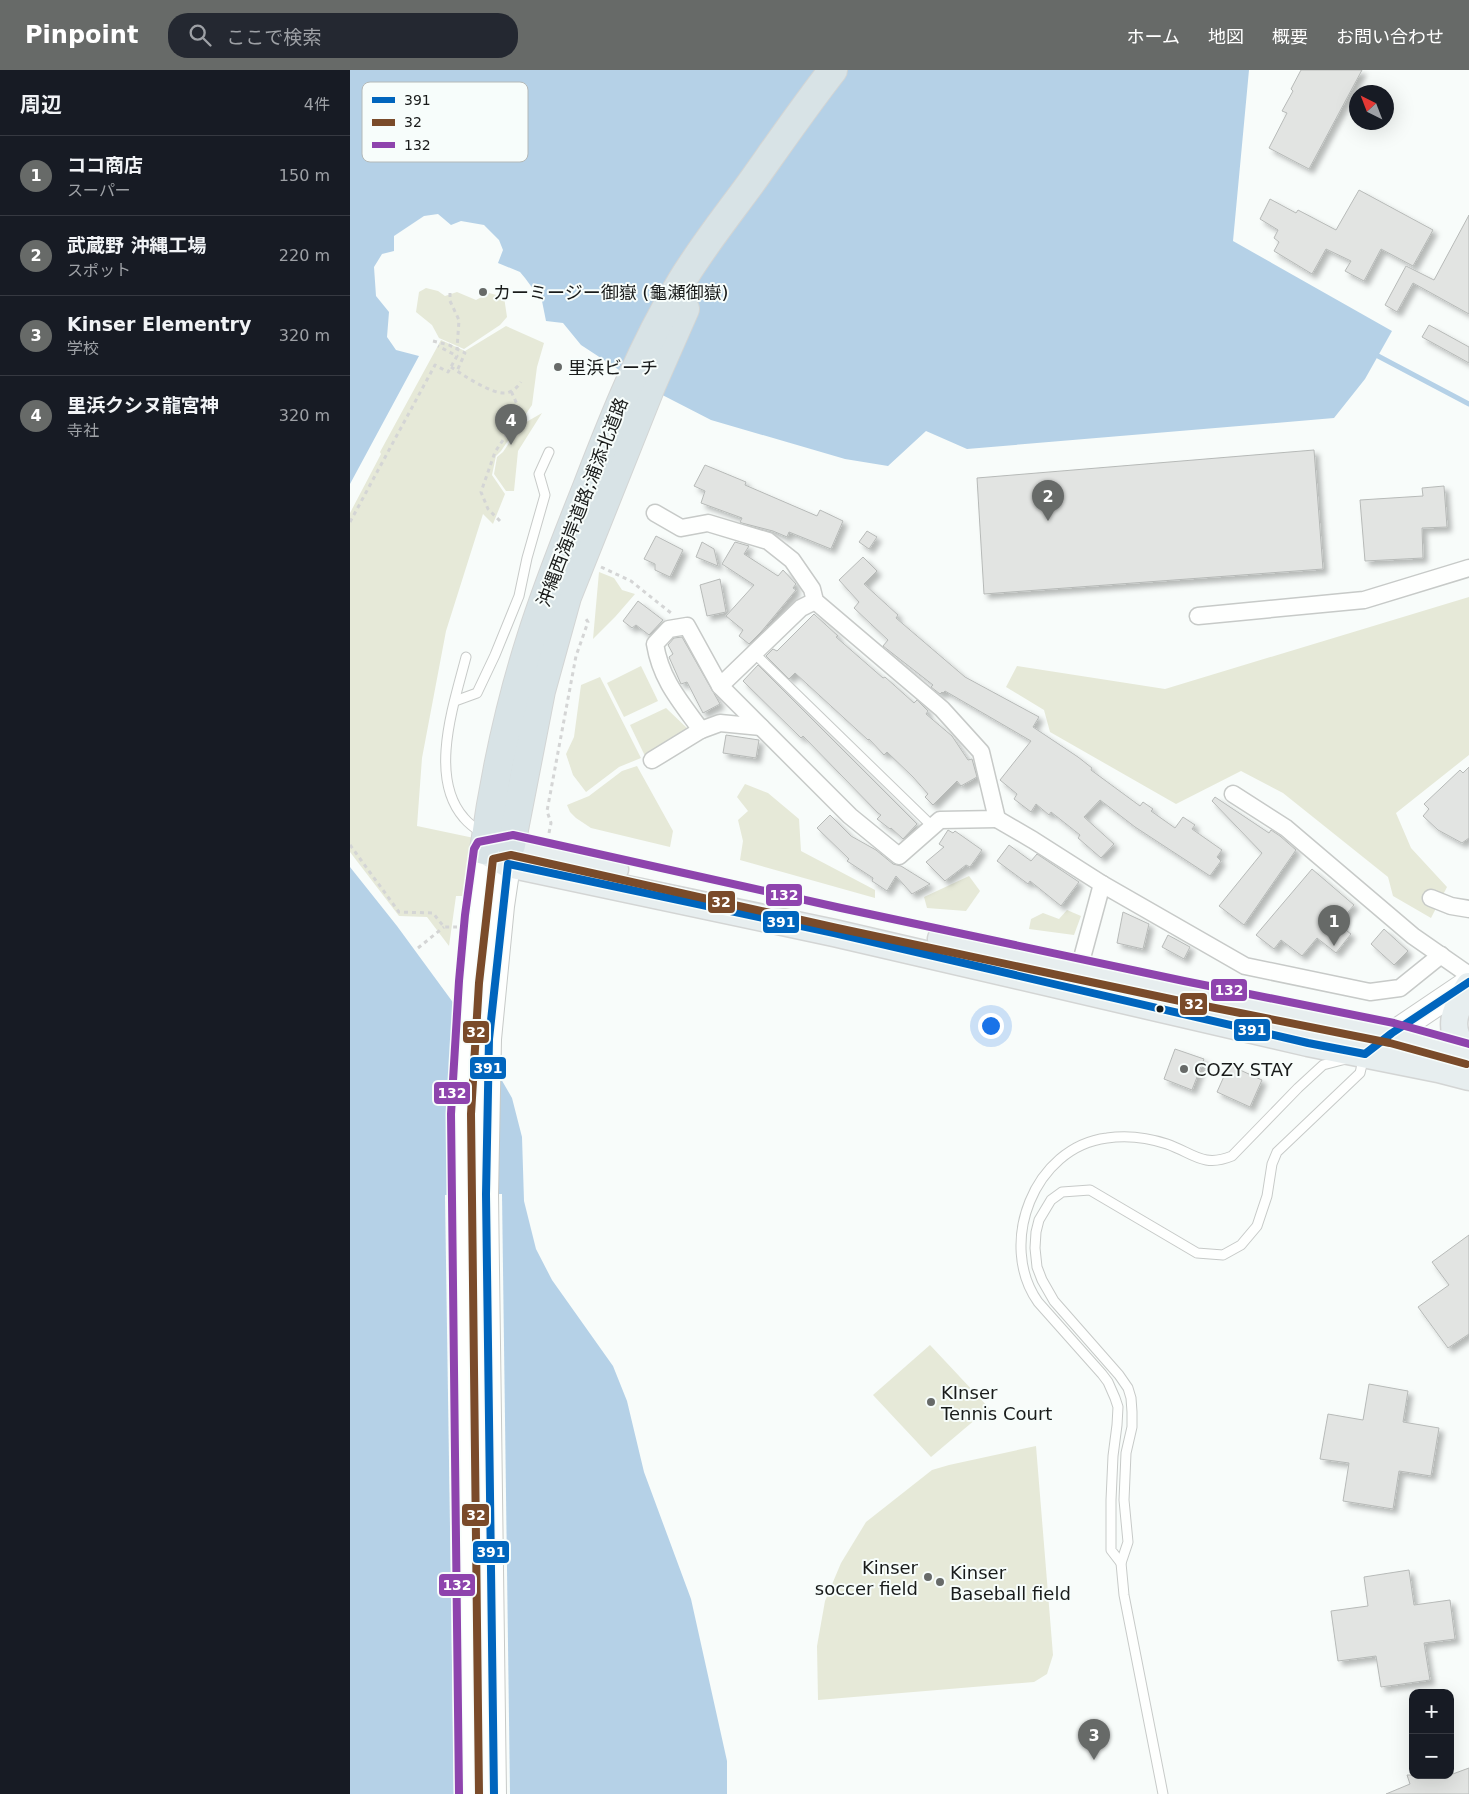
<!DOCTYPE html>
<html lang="ja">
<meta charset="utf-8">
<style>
:root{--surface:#171b24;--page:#242831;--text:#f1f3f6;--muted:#9ea1a6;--line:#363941;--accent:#676a68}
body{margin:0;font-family:"DejaVu Sans","Noto Sans JP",sans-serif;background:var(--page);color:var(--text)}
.controls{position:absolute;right:15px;bottom:15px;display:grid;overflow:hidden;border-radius:10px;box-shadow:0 5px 20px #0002}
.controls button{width:45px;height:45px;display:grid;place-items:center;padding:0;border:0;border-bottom:1px solid var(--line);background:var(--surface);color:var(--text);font:25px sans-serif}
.compass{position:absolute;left:999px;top:15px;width:45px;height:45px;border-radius:50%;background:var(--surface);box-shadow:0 5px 20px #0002;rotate:318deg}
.you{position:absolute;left:640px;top:955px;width:18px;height:18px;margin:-12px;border:4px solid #fff;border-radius:50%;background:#1a73e8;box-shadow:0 0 0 8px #1a73e833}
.badge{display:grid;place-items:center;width:32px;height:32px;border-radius:50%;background:var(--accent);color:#fff;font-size:16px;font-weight:700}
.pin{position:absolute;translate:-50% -41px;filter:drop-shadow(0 1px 2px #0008)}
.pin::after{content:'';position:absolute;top:26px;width:18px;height:15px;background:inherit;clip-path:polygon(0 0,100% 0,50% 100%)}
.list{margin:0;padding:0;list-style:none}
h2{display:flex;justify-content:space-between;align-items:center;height:65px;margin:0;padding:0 20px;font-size:21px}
h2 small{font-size:16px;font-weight:400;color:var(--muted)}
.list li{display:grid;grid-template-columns:32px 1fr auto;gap:15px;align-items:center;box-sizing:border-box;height:80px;padding:0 20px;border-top:1px solid var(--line)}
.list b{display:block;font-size:19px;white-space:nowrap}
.list p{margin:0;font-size:16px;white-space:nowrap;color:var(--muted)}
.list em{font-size:16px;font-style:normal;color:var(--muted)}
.icon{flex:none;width:28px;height:28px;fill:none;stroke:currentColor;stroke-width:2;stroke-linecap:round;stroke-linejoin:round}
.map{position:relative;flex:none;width:1119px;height:1724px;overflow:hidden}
header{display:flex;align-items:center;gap:30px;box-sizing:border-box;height:70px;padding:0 25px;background:var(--accent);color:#fff}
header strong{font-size:24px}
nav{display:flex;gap:28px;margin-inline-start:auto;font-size:18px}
.search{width:350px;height:45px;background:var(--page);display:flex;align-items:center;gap:12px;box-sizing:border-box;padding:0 18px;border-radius:20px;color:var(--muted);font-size:19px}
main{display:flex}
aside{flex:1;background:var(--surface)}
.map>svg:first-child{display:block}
.green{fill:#e6e9d8}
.water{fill:#b5d1e7}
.pier{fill:#f8fcfa}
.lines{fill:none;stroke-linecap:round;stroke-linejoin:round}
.stream{stroke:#b5d1e7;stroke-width:5}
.building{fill:#e2e4e2;stroke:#b7bab8;filter:url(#shadow)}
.lane-casing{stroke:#c7cac8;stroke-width:11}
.street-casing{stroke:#c7cac8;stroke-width:19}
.secondary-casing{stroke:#c7cac8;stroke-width:26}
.primary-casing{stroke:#d3d5d4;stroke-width:29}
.highway-casing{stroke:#d3d5d4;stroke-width:30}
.path{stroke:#d4d5d5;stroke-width:3;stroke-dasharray:4 4;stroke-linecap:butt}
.lane{stroke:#fefffe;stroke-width:9}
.street{stroke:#fefffe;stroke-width:16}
.secondary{stroke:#fefffe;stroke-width:24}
.primary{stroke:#e7eeef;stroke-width:26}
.highway{stroke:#d8e3e6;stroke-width:28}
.bus-1-casing{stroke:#f7fdfb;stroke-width:11}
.bus-2-casing{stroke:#f7fdfb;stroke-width:11}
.bus-3-casing{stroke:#f7fdfb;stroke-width:11}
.bus-1{stroke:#0065bd;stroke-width:8}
.bus-2{stroke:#7a4b2a;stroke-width:8}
.bus-3{stroke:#8e44ad;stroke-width:8}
.poi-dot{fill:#676a68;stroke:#f7fdfb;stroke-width:2}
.bus-dot{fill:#191b1a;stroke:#f7fdfb;stroke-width:2}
.labels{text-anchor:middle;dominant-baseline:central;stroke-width:4;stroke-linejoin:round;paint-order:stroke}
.poi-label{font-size:18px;fill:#191b1a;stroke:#f7fdfb;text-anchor:start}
.street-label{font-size:18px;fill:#191b1a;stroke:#f7fdfb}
.key{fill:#f7fdfb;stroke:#b4b9b8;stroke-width:1}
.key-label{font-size:14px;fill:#191b1a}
.line-badge{stroke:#f7fdfb;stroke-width:2}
.badge-label{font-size:14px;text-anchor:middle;font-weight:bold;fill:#fff}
</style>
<header>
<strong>Pinpoint</strong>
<div class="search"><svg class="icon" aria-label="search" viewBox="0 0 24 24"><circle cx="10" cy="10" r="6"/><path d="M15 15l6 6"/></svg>ここで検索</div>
<nav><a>ホーム</a><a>地図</a><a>概要</a><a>お問い合わせ</a></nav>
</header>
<main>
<aside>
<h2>周辺<small>4件</small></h2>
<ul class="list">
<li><span class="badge">1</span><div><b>ココ商店</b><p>スーパー</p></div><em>150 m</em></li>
<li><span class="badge">2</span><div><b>武蔵野 沖縄工場</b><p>スポット</p></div><em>220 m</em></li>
<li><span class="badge">3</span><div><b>Kinser Elementry</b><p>学校</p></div><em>320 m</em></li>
<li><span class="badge">4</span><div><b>里浜クシヌ龍宮神</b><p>寺社</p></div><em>320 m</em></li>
</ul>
</aside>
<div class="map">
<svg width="1119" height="1724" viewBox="0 0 1119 1724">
<defs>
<filter id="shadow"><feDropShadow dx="4.5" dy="4.5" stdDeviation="2.5" flood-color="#0004"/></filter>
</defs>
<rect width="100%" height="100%" fill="#f8fcfa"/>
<g class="green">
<polygon points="76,218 88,221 95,226 107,222 126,230 139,223 154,227 157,247 150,255 114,279 89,268 82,255 66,242 69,222"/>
<polygon points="156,256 194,273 187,297 182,335 151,381 146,386 142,405 155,424 143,454 133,444 96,561 72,688 67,756 124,768 116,826 106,826 99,876 77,847 49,846 0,782 0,443 31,384 30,382 91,270 115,281"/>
<polygon points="192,343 168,381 164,421 156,421 144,404 147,387 153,382 171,355"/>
<polygon points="249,502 264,508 272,520 285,524 265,547 243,569"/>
<polygon points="1119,527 1119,685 1046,743 1061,778 1097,817 1081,848 1043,826 1038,807 933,723 891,701 826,734 700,662 694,640 656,617 667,596 815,619"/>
<polygon points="291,596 308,631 274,647 257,613"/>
<polygon points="250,607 291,688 269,697 236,722 223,705 216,684 224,667 231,615"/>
<polygon points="316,638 339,660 295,686 280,655"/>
<polygon points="287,696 323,761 320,777 241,758 226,748 220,742 217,735 239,726 272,701"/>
<polygon points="395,714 418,723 449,749 451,781 525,820 525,828 390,790 393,771 388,750 398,741 387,727"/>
<polygon points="619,806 630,821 616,841 577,838 574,827"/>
<polygon points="717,840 731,846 724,865 679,859 681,849 693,843 709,849"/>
<polygon points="580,1275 639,1338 581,1387 523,1325"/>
<polygon points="686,1376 703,1585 697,1604 684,1612 468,1630 467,1576 475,1531 491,1493 516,1452 582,1400 599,1395"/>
</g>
<g class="water">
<polygon points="0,0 899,0 883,171 1042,261 1015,309 984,348 617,379 576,361 538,396 495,389 361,350 289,313 231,275 213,253 196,251 192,231 175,208 170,202 148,193 153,180 149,170 134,155 111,151 101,155 88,144 74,146 44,166 44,181 32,184 24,197 26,226 39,242 37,267 46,280 69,286 0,414"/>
<polygon points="0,797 47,856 121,957 162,1028 172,1067 174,1131 186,1179 202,1210 263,1296 277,1331 294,1402 341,1529 377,1691 377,1724 0,1724"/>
</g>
<polygon class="pier" points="152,1124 160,1724 104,1724 95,1125"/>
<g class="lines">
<polyline class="stream" points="1028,286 1119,334"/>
</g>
<g class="building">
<polygon points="951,0 1012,0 959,99 919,78 937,43 932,41 943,21 941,19"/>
<polygon points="1009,120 1083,160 1063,196 1031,179 1014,211 995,201 1001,191 976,179 962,204 924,181 929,172 924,168 928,160 910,149 920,129 946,143 948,140 986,160"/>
<polygon points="1119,145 1119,244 1063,213 1047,242 1035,235 1056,196 1084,210"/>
<polygon points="1079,255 1119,277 1119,293 1072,267"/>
<polygon points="964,380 973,499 634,524 627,408"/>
<polygon points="355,395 396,412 395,415 467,446 470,440 493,451 481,479 439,462 437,467 423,461 392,453 390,452 392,448 351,433 355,421 344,416"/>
<polygon points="1094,416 1097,457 1072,458 1073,488 1015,491 1010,430 1073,426 1072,418"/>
<polygon points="517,461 527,467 519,479 509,472"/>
<polygon points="306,466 333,480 320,507 305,500 305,494 294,489"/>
<polygon points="352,472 364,479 368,496 346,487"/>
<polygon points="385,472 399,476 394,484 428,506 433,500 446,514 443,518 446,520 411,562 399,574 389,566 393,560 376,546 404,515 372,494"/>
<polygon points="513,487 527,501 514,514 548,545 546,548 615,607 689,647 683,657 728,687 742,698 741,700 790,736 793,732 803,739 801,741 825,758 833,747 845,755 842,759 872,780 867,787 871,791 860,806 785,757 750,730 734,747 764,774 751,788 728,768 730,765 701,742 699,745 686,734 681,742 664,729 667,724 650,710 681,671 595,621 593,623 592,622 590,624 581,617 583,615 533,576 538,570 504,538 509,532 489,510"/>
<polygon points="370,509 376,542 357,546 350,515"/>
<polygon points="288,531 313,550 299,565 286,555 282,558 273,551"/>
<polygon points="464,544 488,566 486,567 533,608 535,607 564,633 567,630 578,641 576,644 602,666 618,690 622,689 627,707 611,716 607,711 583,735 575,727 578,724 563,707 537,682 534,685 519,669 518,670 445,603 439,609 416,586 423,579 427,581"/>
<polygon points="332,567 370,634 353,643 337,612 331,614 319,587 323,584 318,575 324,568"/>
<polygon points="408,595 567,754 553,769 541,758 540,759 527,749 531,745 528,743 453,666 451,668 393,611"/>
<polygon points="376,665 409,670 406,688 373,683"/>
<polygon points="1119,697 1119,768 1112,773 1088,760 1073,746 1079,739 1074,734 1110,700 1113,703"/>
<polygon points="865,727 919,763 921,760 930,766 946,780 894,855 869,836 912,783 862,731"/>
<polygon points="480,745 501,766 526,780 543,794 551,796 580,814 562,824 546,806 537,821 522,811 523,808 497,791 499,789 467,758"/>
<polygon points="598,760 603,763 605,761 632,780 620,797 616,795 595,811 576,792 594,777 589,774"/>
<polygon points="659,775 681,791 687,784 729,812 711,836 680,811 678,814 647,791"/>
<polygon points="962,799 1004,835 988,854 1001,864 986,883 967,868 952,886 931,870 924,879 906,865"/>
<polygon points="773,842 799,854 793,879 767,873"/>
<polygon points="1034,859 1058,881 1044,895 1021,874"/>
<polygon points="818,865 840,877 834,889 812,877"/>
<polygon points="825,979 854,989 842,1020 814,1009"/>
<polygon points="879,995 912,1010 900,1037 867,1022"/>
<polygon points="1119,1165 1119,1264 1098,1278 1068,1237 1099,1215 1082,1192"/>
<polygon points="1019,1314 1058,1321 1053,1352 1089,1358 1081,1406 1049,1401 1043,1439 993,1431 999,1393 970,1389 978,1344 1013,1350"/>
<polygon points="1059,1500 1064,1535 1100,1530 1105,1569 1074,1573 1080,1610 1031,1617 1026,1586 988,1591 981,1541 1018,1536 1014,1507"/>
<polygon points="1119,1698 1119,1724 1036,1724 1060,1714 1057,1705 1100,1705"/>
</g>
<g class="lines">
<g class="lane-casing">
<g id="lane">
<polyline points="404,583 583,757"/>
<path d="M 116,587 C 104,634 78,707 114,748 C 119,754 126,759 132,763"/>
<polyline points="105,631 127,623 145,585 169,526 177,488 195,425 189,404 199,382"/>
<path d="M 771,1493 L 761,1480 L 761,1430 L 763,1386 L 767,1355 L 768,1337 L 765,1328 L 758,1312 L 752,1304 L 688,1232 C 647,1174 684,1077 757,1068 C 777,1065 799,1068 817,1074 C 843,1083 853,1098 882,1086 L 948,1018 L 973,995 L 996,989"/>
<polyline points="813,1724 774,1525 771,1493 778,1472 774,1430 776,1383 782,1357 782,1342 781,1328 778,1318 769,1305 704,1231 692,1210 687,1197 685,1178 686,1162 689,1150 701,1130 712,1122 740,1120 847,1183 873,1185 891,1175 907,1156 917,1126 922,1094 927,1082 1010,1003 1014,986"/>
</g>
</g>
<g class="street-casing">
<g id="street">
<path d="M 305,443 L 331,458 L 358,453 L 418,471 L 442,490 L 462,519 L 465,531 L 592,639 L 631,682 L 647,749 L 590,750 L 549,786 L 500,746 L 370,616 L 337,556 L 319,559 L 305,574 C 311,610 330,631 351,660"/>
<polyline points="848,546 1014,530 1119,498"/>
<polyline points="370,616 451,538 465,531"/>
<polyline points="302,690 351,660 370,653 411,657"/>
<polyline points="883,724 936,758 1063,866 1119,905"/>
<polyline points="647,749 683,770 752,814 895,896 1020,922 1050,918 1091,885"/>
<polyline points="1081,828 1101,836 1119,839"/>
<polyline points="729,899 752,814"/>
</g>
</g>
<g class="secondary-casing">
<g id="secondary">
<polyline points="1030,972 1119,912"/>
<path d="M 119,1724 L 111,1044 C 115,956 120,868 134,780"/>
<polyline points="144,1724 136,1124 139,969 152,836 161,775"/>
</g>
</g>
<g class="primary-casing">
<g id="primary">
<polyline points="140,779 161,775 265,799"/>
<polyline points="134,780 158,794 484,863 958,973 1088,999 1119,1007"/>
<polyline points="591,869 832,921 1042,963 1119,984"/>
<path d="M 1119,916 C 1105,939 1094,961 1119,983"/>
</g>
</g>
<g class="highway-casing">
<g id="highway">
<polyline points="161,775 191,621 217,527 302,314 335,239"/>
<path d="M 134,780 C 144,708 159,637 181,568 C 197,517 217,467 237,417 C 264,347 292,277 331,212 C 352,177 377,146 401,113 C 428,75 454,37 483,0"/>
</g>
</g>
<g class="path">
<polyline points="100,223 100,231 109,250 107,279"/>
<polyline points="83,271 99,275 115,283 107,301"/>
<path d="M 101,297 C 113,305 141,324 155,323 C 161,323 168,317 171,312"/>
<polyline points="150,451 138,439 131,422 145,382 171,343 161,321"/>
<polyline points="0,452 85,295 98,302 107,286 88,276"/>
<polyline points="251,497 281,511 321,543"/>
<polyline points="199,763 201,753 197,741 226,586 238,552 234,546"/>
<polyline points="0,775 49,842 83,843 94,857 107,857"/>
<polyline points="68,878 94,857"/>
</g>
<use href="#lane" class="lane"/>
<use href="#street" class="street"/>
<use href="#secondary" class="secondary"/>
<use href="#primary" class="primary"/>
<use href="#highway" class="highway"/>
<g class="bus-1-casing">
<polyline id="bus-1" points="144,1724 136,1124 139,969 158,794 484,863 958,973 1015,984 1042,963 1119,912"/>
</g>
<g class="bus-2-casing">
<polyline id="bus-2" points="129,1724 121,1044 129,913 143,789 161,785 487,858 830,931 1040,973 1116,994"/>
</g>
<g class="bus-3-casing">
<polyline id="bus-3" points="109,1724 101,1044 109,911 115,845 124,779 128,772 163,765 491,838 834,911 1044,953 1119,974"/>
</g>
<use href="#bus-1" class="bus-1"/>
<use href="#bus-2" class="bus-2"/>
<use href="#bus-3" class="bus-3"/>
</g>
<g class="poi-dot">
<circle cx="133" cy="222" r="5"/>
<circle cx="208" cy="297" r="5"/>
<circle cx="834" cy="999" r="5"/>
<circle cx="581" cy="1332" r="5"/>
<circle cx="578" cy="1507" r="5"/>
<circle cx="590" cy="1512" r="5"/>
</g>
<circle class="bus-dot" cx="810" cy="939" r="4.5"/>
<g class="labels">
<g class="poi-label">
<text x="143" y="222">カーミージー御嶽 (龜瀬御嶽)</text>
<text x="218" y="297">里浜ビーチ</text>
<text x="844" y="999">COZY STAY</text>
<text x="591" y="1322">KInser<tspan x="591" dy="21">Tennis Court</tspan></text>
<text x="568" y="1497" text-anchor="end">Kinser<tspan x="568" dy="21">soccer field</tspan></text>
<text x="600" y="1502">Kinser<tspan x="600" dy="21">Baseball field</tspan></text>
</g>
<g class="street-label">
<text transform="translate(232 432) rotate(-69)">沖縄西海岸道路;浦添北道路</text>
</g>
</g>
<rect x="12" y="12" width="166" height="80" rx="8" class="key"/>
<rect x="22" y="27" width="23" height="6" fill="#0065bd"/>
<rect x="22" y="49" width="23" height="7" fill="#7a4b2a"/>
<rect x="22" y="72" width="23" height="6" fill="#8e44ad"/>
<g class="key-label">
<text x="54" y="35">391</text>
<text x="54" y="57">32</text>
<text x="54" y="80">132</text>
</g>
<g class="line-badge">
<rect x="415" y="813" width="38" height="24" rx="5" fill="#8e44ad"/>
<rect x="357" y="820" width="29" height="24" rx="5" fill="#7a4b2a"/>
<rect x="412" y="840" width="38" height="24" rx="5" fill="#0065bd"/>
<rect x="860" y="908" width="38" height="24" rx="5" fill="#8e44ad"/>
<rect x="829" y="922" width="29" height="24" rx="5" fill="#7a4b2a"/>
<rect x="883" y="948" width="38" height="24" rx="5" fill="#0065bd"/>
<rect x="112" y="950" width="28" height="24" rx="5" fill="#7a4b2a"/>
<rect x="119" y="986" width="38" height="24" rx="5" fill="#0065bd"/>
<rect x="83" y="1011" width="38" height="24" rx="5" fill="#8e44ad"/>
<rect x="111" y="1433" width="29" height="24" rx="5" fill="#7a4b2a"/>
<rect x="122" y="1470" width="38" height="24" rx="5" fill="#0065bd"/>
<rect x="88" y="1503" width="38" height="24" rx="5" fill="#8e44ad"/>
</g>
<g class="badge-label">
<text x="434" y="830">132</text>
<text x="371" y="837">32</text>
<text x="431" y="857">391</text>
<text x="879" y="925">132</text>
<text x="844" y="939">32</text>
<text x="902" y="965">391</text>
<text x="126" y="967">32</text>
<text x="138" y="1003">391</text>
<text x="102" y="1028">132</text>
<text x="126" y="1450">32</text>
<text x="141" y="1487">391</text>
<text x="107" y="1520">132</text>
</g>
</svg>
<div class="controls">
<button>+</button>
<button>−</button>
</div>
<svg class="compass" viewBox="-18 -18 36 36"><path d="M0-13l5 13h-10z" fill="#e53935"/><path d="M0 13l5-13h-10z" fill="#9ea1a6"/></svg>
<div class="you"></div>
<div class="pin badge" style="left:984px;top:876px">1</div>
<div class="pin badge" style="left:698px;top:451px">2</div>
<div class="pin badge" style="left:744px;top:1690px">3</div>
<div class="pin badge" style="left:161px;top:375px">4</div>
</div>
</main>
